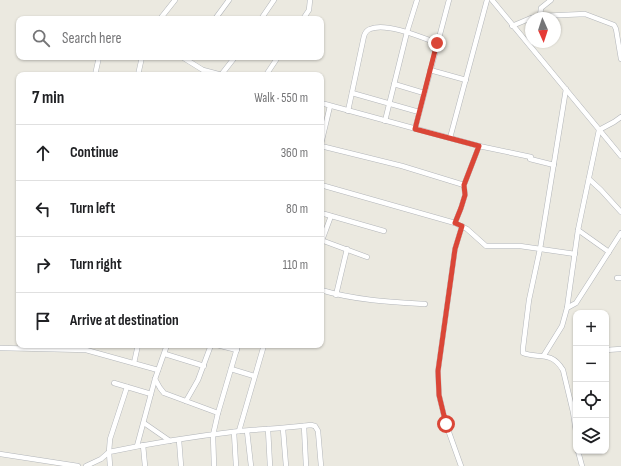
<!DOCTYPE html>
<meta charset="utf-8">
<style>
:root{--surface:#fff;--page:#f6f6f6;--text:#202124;--muted:#757577;--line:#e0e0e0}
body{margin:0;font-family:"Sofia Sans Condensed",sans-serif;background:var(--page);color:var(--text)}
.controls{position:absolute;right:12px;bottom:12px;display:grid;overflow:hidden;border-radius:8px;box-shadow:0 1px 3px #0004}
.controls button{width:36px;height:36px;display:grid;place-items:center;padding:0;border:0;border-bottom:1px solid var(--line);background:var(--surface);color:var(--text);font:20px sans-serif}
.compass{position:absolute;left:525px;top:12px;width:36px;height:36px;border-radius:50%;background:var(--surface);box-shadow:0 1px 3px #0004;rotate:177deg}
.stop{position:absolute;width:12px;height:12px;margin:-9px;border:3px solid #da4637;border-radius:50%;background:#fff}
.stop.end{background:#da4637;border-color:#fff;box-shadow:0 1px 4px #0008}
.list{margin:0;padding:0;list-style:none}
h2{display:flex;justify-content:space-between;align-items:center;height:52px;margin:0;padding:0 16px;font-size:17px}
h2 small{font-size:13px;font-weight:400;color:var(--muted)}
.list li{display:grid;grid-template-columns:26px 1fr auto;gap:12px;align-items:center;box-sizing:border-box;height:56px;padding:0 16px;border-top:1px solid var(--line)}
.list b{display:block;font-size:15px;white-space:nowrap}
.list em{font-size:13px;font-style:normal;color:var(--muted)}
.icon{flex:none;width:22px;height:22px;fill:none;stroke:currentColor;stroke-width:2;stroke-linecap:round;stroke-linejoin:round}
.map{position:relative;flex:none;width:621px;height:466px;overflow:hidden}
.search{position:absolute;background:var(--surface);box-shadow:0 1px 3px #0004;left:16px;top:16px;width:308px;height:44px;display:flex;align-items:center;gap:10px;box-sizing:border-box;padding:0 14px;border-radius:8px;color:var(--muted);font-size:15px}
.panel{position:absolute;background:var(--surface);box-shadow:0 1px 3px #0004;left:16px;top:72px;width:308px;height:276px;border-radius:8px}
.map>svg:first-child{display:block}
.lines{fill:none;stroke-linecap:round;stroke-linejoin:round}
.street-casing{stroke:#b3b6ba;stroke-width:5.5}
.street{stroke:#fff;stroke-width:4.5}
.route{stroke:#da4637;stroke-width:5}
</style>
<div class="map">
<svg width="621" height="466" viewBox="0 0 621 466">
<rect width="100%" height="100%" fill="#ebe9e0"/>
<g class="lines">
<g class="street-casing">
<g id="street">
<polyline points="492,0 621,156"/>
<polyline points="540,16 541,8 551,0"/>
<polyline points="532,18 540,16 585,14 614,25 616,29 621,59"/>
<polyline points="160,19 175,0"/>
<polyline points="215,19 229,0"/>
<polyline points="261,19 274,0"/>
<polyline points="303,19 309,10 310,0"/>
<polyline points="512,26 531,18"/>
<polyline points="182,57 203,70 222,75"/>
<polyline points="430,70 466,80"/>
<polyline points="95,75 99,57"/>
<polyline points="138,75 142,57"/>
<polyline points="221,75 235,57"/>
<polyline points="266,75 278,57"/>
<polyline points="394,84 424,93"/>
<path d="M 566,89 L 540,249 L 529,300 L 523,348 L 523,353 C 538,359 551,350 563,370 L 573,412 L 576,432"/>
<polyline points="352,93 419,112"/>
<polyline points="321,103 479,146 464,185 465,195 461,208 455,223"/>
<path d="M 348,111 L 364,36 C 365,33 367,30 370,29 C 386,22 421,37 437,43"/>
<polyline points="385,121 407,32 417,0"/>
<polyline points="415,129 449,0"/>
<polyline points="450,138 487,0"/>
<polyline points="321,144 330,106"/>
<polyline points="321,146 402,166 464,185"/>
<polyline points="479,146 531,157"/>
<polyline points="530,159 554,165"/>
<polyline points="589,179 601,190 621,212"/>
<polyline points="321,185 455,223 467,229 486,246 520,246 575,254"/>
<polyline points="321,213 384,231"/>
<polyline points="578,230 609,252"/>
<polyline points="321,240 367,257"/>
<polyline points="321,243 331,216"/>
<polyline points="617,278 621,278"/>
<path d="M 321,290 C 354,300 390,302 425,304"/>
<polyline points="336,295 347,249"/>
<polyline points="567,308 578,230 599,130 614,122 621,117"/>
<polyline points="217,345 237,350"/>
<polyline points="0,348 86,350 158,370"/>
<polyline points="606,350 621,349"/>
<polyline points="165,354 204,366"/>
<polyline points="544,355 562,326 567,308 576,303 621,233"/>
<polyline points="134,363 138,345"/>
<polyline points="231,369 254,376"/>
<polyline points="155,379 160,388 164,393 218,413"/>
<polyline points="114,383 151,394"/>
<polyline points="186,401 198,380 211,345"/>
<polyline points="144,423 170,441"/>
<polyline points="304,426 306,466"/>
<polyline points="268,429 270,466"/>
<polyline points="283,429 286,466"/>
<polyline points="239,431 264,345"/>
<polyline points="247,431 251,466"/>
<polyline points="234,432 236,466"/>
<polyline points="179,440 181,466"/>
<polyline points="143,445 145,466"/>
<polyline points="137,446 155,379 167,345"/>
<polyline points="578,451 582,466"/>
<polyline points="0,454 78,466"/>
<polyline points="86,466 101,459 109,452 110,439 127,387"/>
<path d="M 110,466 L 109,452 C 152,443 197,436 240,431 C 264,429 287,428 311,425 L 315,426 L 318,431 L 321,466"/>
<polyline points="214,466 213,435 218,413 238,345"/>
<polyline points="461,466 446,424 439,395 438,371 455,249 462,226"/>
</g>
</g>
<use href="#street" class="street"/>
</g>
<g class="lines">
<polyline class="route" points="437,43 415,129 479,146 464,185 465,195 461,208 455,223 462,226 455,249 438,371 439,395 446,424"/>
</g>
</svg>
<div class="controls">
<button>+</button>
<button>−</button>
<button><svg class="icon" aria-label="locate" viewBox="0 0 24 24"><circle cx="12" cy="12" r="6"/><path d="M12 2v4M12 18v4M2 12h4M18 12h4"/></svg></button>
<button><svg class="icon" aria-label="layers" viewBox="0 0 24 24"><path d="M12 4l9 5-9 5-9-5zM3 14l9 5 9-5"/></svg></button>
</div>
<svg class="compass" viewBox="-18 -18 36 36"><path d="M0-13l5 13h-10z" fill="#e53935"/><path d="M0 13l5-13h-10z" fill="#757577"/></svg>
<div class="stop" style="left:446px;top:424px"></div>
<div class="stop end" style="left:437px;top:43px"></div>
<div class="search"><svg class="icon" aria-label="search" viewBox="0 0 24 24"><circle cx="10" cy="10" r="6"/><path d="M15 15l6 6"/></svg>Search here</div>
<section class="panel">
<h2>7 min<small>Walk · 550 m</small></h2>
<ul class="list">
<li><svg class="icon" aria-label="ahead" viewBox="0 0 24 24"><path d="M12 20V5M6 11l6-6 6 6"/></svg><div><b>Continue</b></div><em>360 m</em></li>
<li><svg class="icon" aria-label="left" viewBox="0 0 24 24"><path d="M17 20v-9H6M10 6l-5 5 5 5"/></svg><div><b>Turn left</b></div><em>80 m</em></li>
<li><svg class="icon" aria-label="right" viewBox="0 0 24 24"><path d="M7 20v-9h11M14 6l5 5-5 5"/></svg><div><b>Turn right</b></div><em>110 m</em></li>
<li><svg class="icon" aria-label="arrive" viewBox="0 0 24 24"><path d="M6 21V4h12l-3 4 3 4H6"/></svg><div><b>Arrive at destination</b></div></li>
</ul>
</section>
</div>
